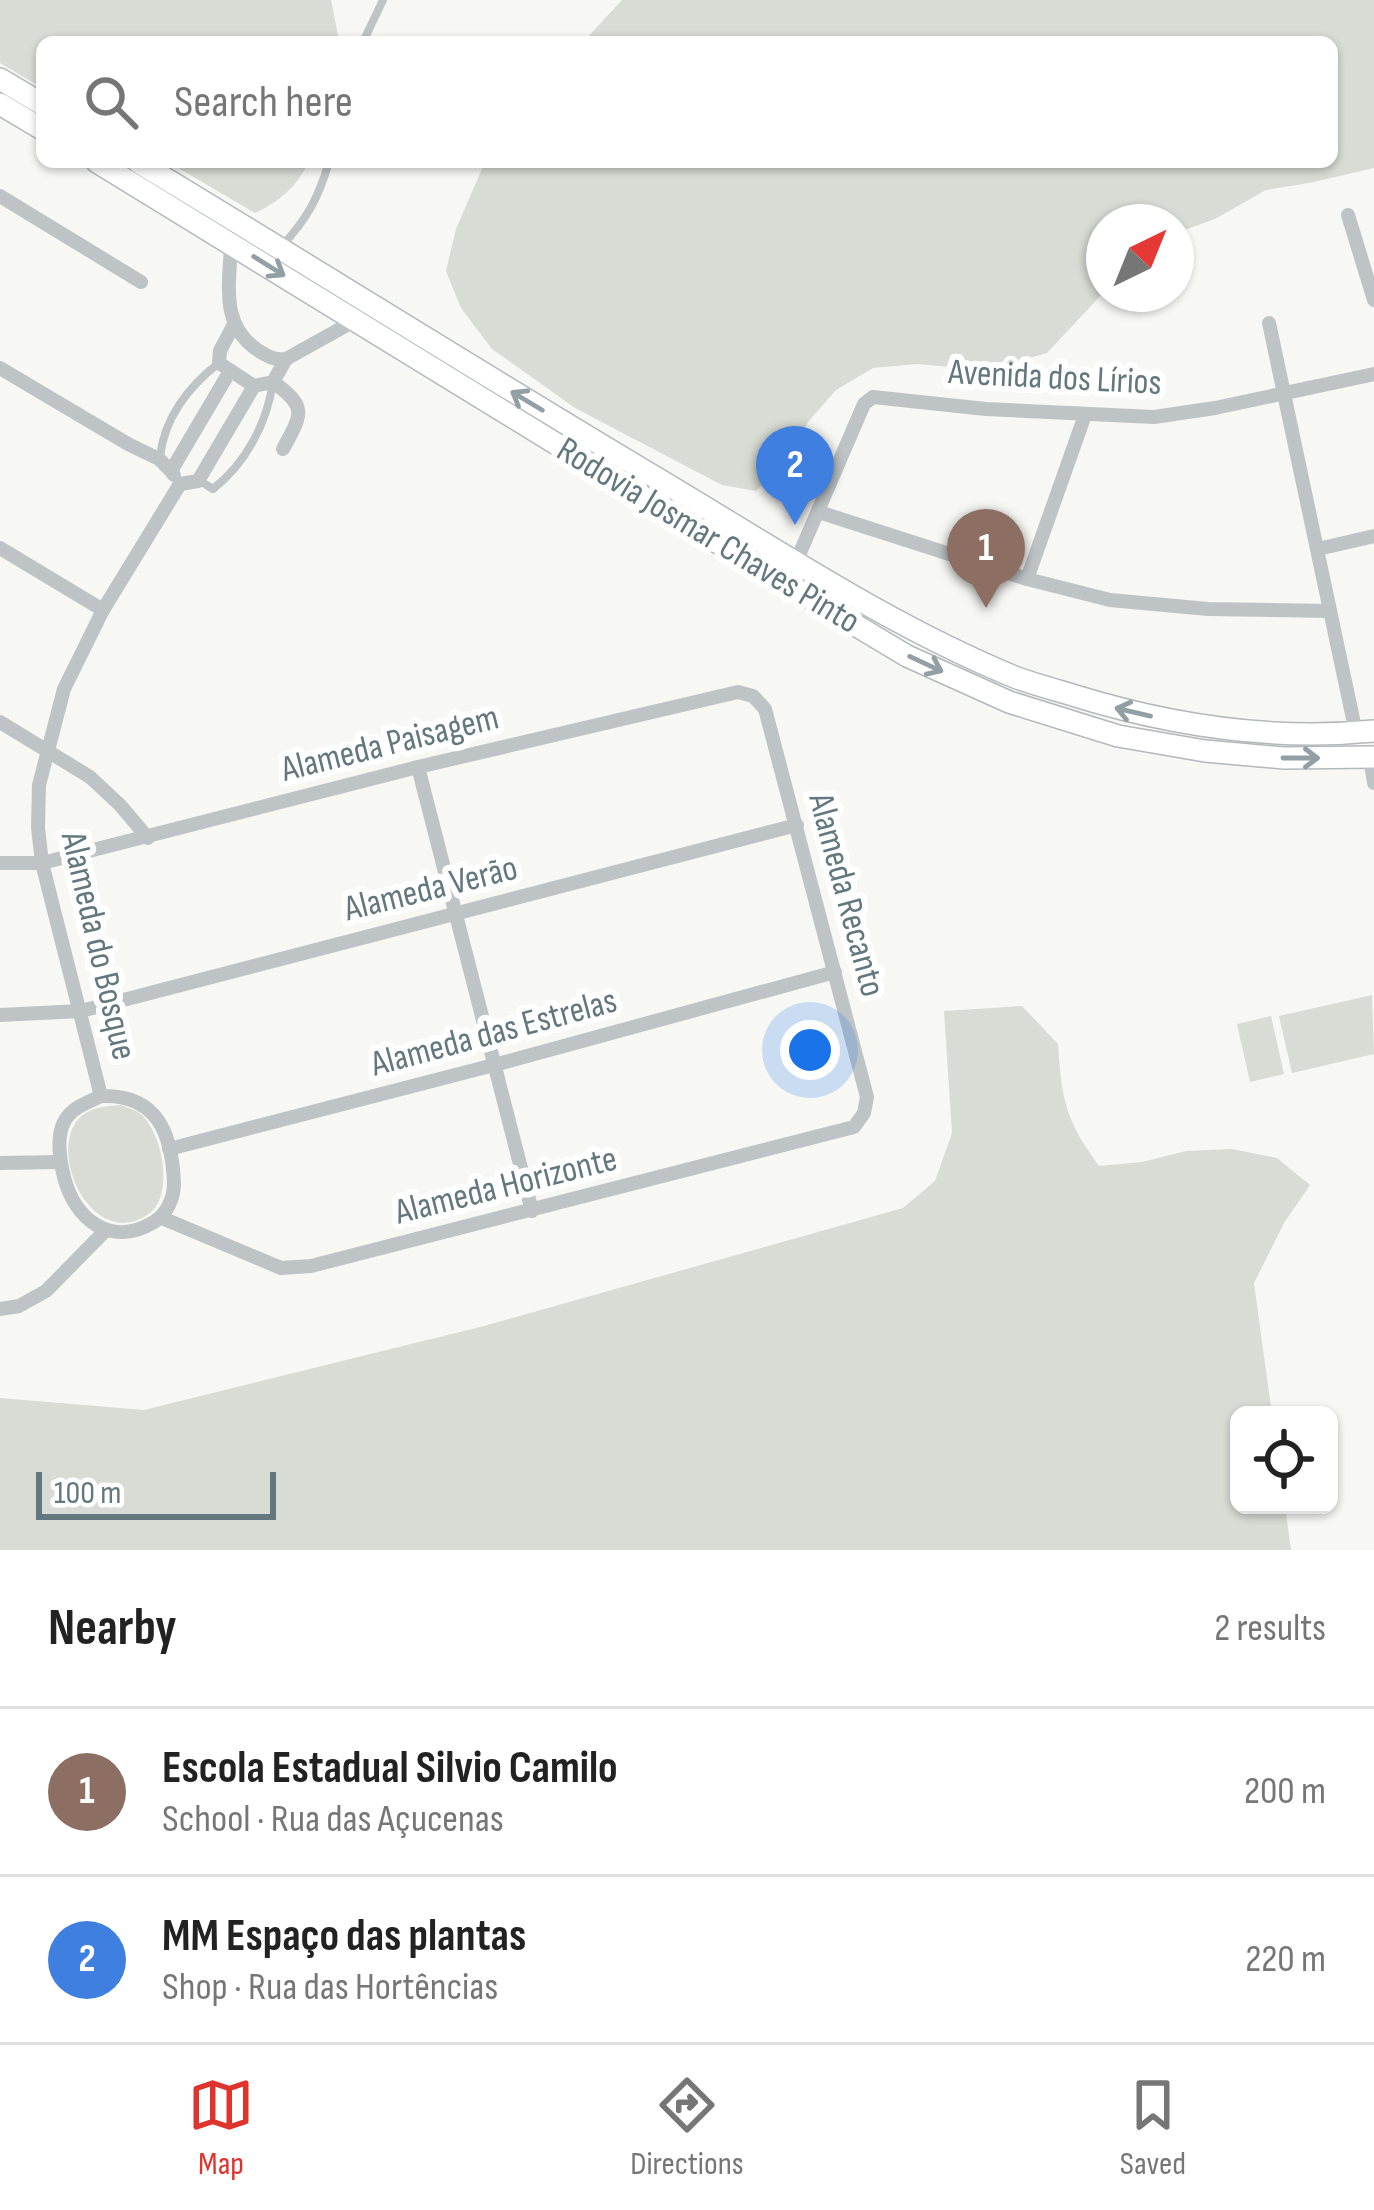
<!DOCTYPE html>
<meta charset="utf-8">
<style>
:root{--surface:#fff;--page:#f6f6f6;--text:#222;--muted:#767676;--line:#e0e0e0;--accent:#de342e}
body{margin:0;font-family:"Sofia Sans Condensed",sans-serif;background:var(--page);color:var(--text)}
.controls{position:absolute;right:36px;bottom:36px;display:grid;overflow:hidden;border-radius:18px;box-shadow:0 3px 9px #0004}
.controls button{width:108px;height:108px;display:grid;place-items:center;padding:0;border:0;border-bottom:3px solid var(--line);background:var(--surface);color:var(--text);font:60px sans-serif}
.compass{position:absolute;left:1086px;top:204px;width:108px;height:108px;border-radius:50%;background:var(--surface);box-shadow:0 3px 9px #0004;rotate:43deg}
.scale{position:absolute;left:36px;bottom:30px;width:240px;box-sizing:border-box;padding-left:12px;border:6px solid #63787e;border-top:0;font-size:33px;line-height:42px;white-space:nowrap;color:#63787e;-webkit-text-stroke:9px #fff;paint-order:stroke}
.you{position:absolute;left:810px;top:1050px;width:42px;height:42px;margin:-30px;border:9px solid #fff;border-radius:50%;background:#1a73e8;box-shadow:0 0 0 18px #1a73e833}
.badge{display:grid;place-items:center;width:78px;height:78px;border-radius:50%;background:var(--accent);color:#fff;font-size:39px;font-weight:700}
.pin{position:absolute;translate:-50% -99px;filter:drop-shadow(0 3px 6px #0008)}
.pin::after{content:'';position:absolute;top:63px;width:42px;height:36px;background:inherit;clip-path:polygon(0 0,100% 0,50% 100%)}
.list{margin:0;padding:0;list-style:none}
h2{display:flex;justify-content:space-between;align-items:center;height:156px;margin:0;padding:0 48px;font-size:51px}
h2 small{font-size:39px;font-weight:400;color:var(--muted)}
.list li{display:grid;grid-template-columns:78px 1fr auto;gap:36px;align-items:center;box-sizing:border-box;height:168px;padding:0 48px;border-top:3px solid var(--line)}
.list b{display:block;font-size:45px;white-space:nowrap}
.list p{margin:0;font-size:39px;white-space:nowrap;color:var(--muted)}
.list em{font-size:39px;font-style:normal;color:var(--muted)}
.icon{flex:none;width:66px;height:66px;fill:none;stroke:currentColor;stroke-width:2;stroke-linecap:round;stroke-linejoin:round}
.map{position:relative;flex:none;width:1374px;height:1550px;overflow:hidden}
.search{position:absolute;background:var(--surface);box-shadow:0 3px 9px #0004;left:36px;right:36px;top:36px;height:132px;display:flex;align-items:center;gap:30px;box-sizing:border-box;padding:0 42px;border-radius:18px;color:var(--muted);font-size:45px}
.sheet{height:492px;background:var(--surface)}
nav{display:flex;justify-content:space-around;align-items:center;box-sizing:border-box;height:168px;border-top:3px solid var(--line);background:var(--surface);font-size:33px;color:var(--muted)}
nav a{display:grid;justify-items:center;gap:6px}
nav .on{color:var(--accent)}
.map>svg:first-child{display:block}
.green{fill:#d8dcd4}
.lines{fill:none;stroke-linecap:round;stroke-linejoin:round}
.primary-casing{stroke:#b2b8bb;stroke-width:24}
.lane{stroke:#bec4c6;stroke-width:8}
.street{stroke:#bec4c6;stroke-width:14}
.primary{stroke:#fff;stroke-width:21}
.oneway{stroke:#92a0a5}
.labels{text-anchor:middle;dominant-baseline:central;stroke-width:12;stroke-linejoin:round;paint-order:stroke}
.street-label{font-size:36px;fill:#63787e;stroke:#fff}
</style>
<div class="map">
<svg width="1374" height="1550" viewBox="0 0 1374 1550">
<rect width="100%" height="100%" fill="#f7f7f4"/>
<g class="green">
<polygon points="0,0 331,0 339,40 42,42 42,88 0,63"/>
<polygon points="622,0 1374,0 1374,168 1309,183 1266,190 1215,219 1176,233 1176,222 1104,222 1104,292 1047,353 1006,365 961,368 917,364 873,368 836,390 808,422 788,459 756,491 722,485 575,408 492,349 461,308 446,271 456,229 485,162 1332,162 1332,42 583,42"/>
<path d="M 168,162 L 309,162 C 296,187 280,201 255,213 Z"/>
<polygon points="1372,995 1374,1054 1292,1073 1279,1016"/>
<path d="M 1022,1006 L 1058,1044 C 1062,1101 1065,1119 1099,1166 L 1142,1162 L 1186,1151 L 1232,1149 L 1277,1158 L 1310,1185 L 1284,1223 L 1254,1283 L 1272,1415 L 1239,1415 L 1239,1505 L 1285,1505 L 1291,1550 L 0,1550 L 0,1398 L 144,1410 L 484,1326 L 903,1208 L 935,1181 L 952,1133 L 944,1011 Z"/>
<polygon points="1271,1016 1284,1074 1250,1082 1237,1024"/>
<path d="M 120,1105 C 124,1106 134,1110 138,1112 C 162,1128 175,1195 150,1213 C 91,1256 42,1144 84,1114 C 94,1107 108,1106 120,1105 Z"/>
</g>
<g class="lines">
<g class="primary-casing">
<g id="primary">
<polyline points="0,79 42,104"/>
<polyline points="0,104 42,129"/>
<polyline points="97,162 690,526 907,656 1009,702 1118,736 1205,751 1284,758 1374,757"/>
<path d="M 138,162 C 307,264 474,369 643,470 C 765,542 885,624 1017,678 C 1034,684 1052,689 1069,694 C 1168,725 1271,741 1374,731"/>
</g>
</g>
<g class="lane">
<polyline points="363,42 383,0"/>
<path d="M 281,247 C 307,219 318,199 329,162"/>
<path d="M 160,457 C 164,418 189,386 219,363"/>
<path d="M 200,481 L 213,489 C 246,463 267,423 273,382"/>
</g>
<g class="street">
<polyline points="0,196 141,282"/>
<polyline points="1348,215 1374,300"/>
<path d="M 231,242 C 230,284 219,325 259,351 C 269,357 274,360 286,359 L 356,320"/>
<polyline points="1269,323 1356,733"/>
<polyline points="233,326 220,351 219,363 254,386 273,382 286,359"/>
<polyline points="0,368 128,444 159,459 171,471"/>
<path d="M 273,382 C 308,407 302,414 283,449"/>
<polyline points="174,475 171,471 230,371"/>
<polyline points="180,484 198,481 254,386"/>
<polyline points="819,512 1027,579 1110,600 1208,609 1330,611"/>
<polyline points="0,548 103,610"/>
<polyline points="1318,549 1374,536"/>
<polyline points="796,562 864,404 873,397 986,409 1154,417 1215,408 1374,374"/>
<polyline points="1027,579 1085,415"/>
<polyline points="0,722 90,777 120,805 148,838"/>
<polyline points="1370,758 1374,783"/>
<polyline points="418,767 532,1211"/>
<polyline points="0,863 42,863 418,767 738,692 753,696 765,709 867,1097 864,1113 854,1127 311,1266 281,1268 162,1218"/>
<polyline points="0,1015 81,1011 797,825"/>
<polyline points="101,1096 42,863 38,828 39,785 64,689 103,610 180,484"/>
<path d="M 101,1096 C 157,1094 172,1133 174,1183 C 174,1198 167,1214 154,1222 C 111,1248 75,1220 64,1177 C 60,1161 56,1138 64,1122 C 72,1107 87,1103 101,1096 Z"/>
<polyline points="169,1149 494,1065 835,972"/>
<polyline points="0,1163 60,1162"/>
<polyline points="0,1309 19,1306 46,1291 106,1230"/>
</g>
<use href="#primary" class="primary"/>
</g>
<defs><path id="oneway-shaft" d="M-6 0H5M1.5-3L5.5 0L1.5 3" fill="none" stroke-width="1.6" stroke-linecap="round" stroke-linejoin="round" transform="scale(3)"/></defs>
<g class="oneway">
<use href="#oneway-shaft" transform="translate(269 266) rotate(32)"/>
<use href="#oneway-shaft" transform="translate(527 401) rotate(-149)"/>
<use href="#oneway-shaft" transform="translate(926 664) rotate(25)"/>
<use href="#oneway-shaft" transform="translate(1133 712) rotate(-167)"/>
<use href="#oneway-shaft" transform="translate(1301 758)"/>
</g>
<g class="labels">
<g class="street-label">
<text transform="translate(1055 378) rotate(3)">Avenida dos Lírios</text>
<text transform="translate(708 536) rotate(31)">Rodovia Josmar Chaves Pinto</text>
<text transform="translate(390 744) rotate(-14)">Alameda Paisagem</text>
<text transform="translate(431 889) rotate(-14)">Alameda Verão</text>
<text transform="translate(846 895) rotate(75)">Alameda Recanto</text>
<text transform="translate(98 946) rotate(77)">Alameda do Bosque</text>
<text transform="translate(494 1033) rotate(-15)">Alameda das Estrelas</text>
<text transform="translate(506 1186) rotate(-14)">Alameda Horizonte</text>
</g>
</g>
</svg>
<div class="controls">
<button><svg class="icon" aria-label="locate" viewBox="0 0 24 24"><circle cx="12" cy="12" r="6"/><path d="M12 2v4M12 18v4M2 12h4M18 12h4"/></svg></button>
</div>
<svg class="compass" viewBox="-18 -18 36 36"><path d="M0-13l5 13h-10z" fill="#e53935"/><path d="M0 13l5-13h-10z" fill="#767676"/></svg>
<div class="scale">100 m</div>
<div class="you"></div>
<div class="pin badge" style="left:986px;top:608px;background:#8d6e63">1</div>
<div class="pin badge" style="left:795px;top:525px;background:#3f7fe0">2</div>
<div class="search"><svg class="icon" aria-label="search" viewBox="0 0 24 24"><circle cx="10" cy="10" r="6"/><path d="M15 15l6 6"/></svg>Search here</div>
</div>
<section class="sheet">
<h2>Nearby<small>2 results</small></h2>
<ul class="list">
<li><span class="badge" style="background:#8d6e63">1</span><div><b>Escola Estadual Silvio Camilo</b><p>School · Rua das Açucenas</p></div><em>200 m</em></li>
<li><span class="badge" style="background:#3f7fe0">2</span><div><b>MM Espaço das plantas</b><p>Shop · Rua das Hortências</p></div><em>220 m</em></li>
</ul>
</section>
<nav>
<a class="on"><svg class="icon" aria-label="map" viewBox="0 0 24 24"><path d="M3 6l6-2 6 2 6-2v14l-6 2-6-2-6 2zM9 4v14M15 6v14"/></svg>Map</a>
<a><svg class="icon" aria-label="directions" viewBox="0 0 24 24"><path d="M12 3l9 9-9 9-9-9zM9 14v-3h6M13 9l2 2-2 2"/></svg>Directions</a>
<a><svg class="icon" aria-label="saved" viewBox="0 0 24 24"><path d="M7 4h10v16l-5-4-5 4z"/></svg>Saved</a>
</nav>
